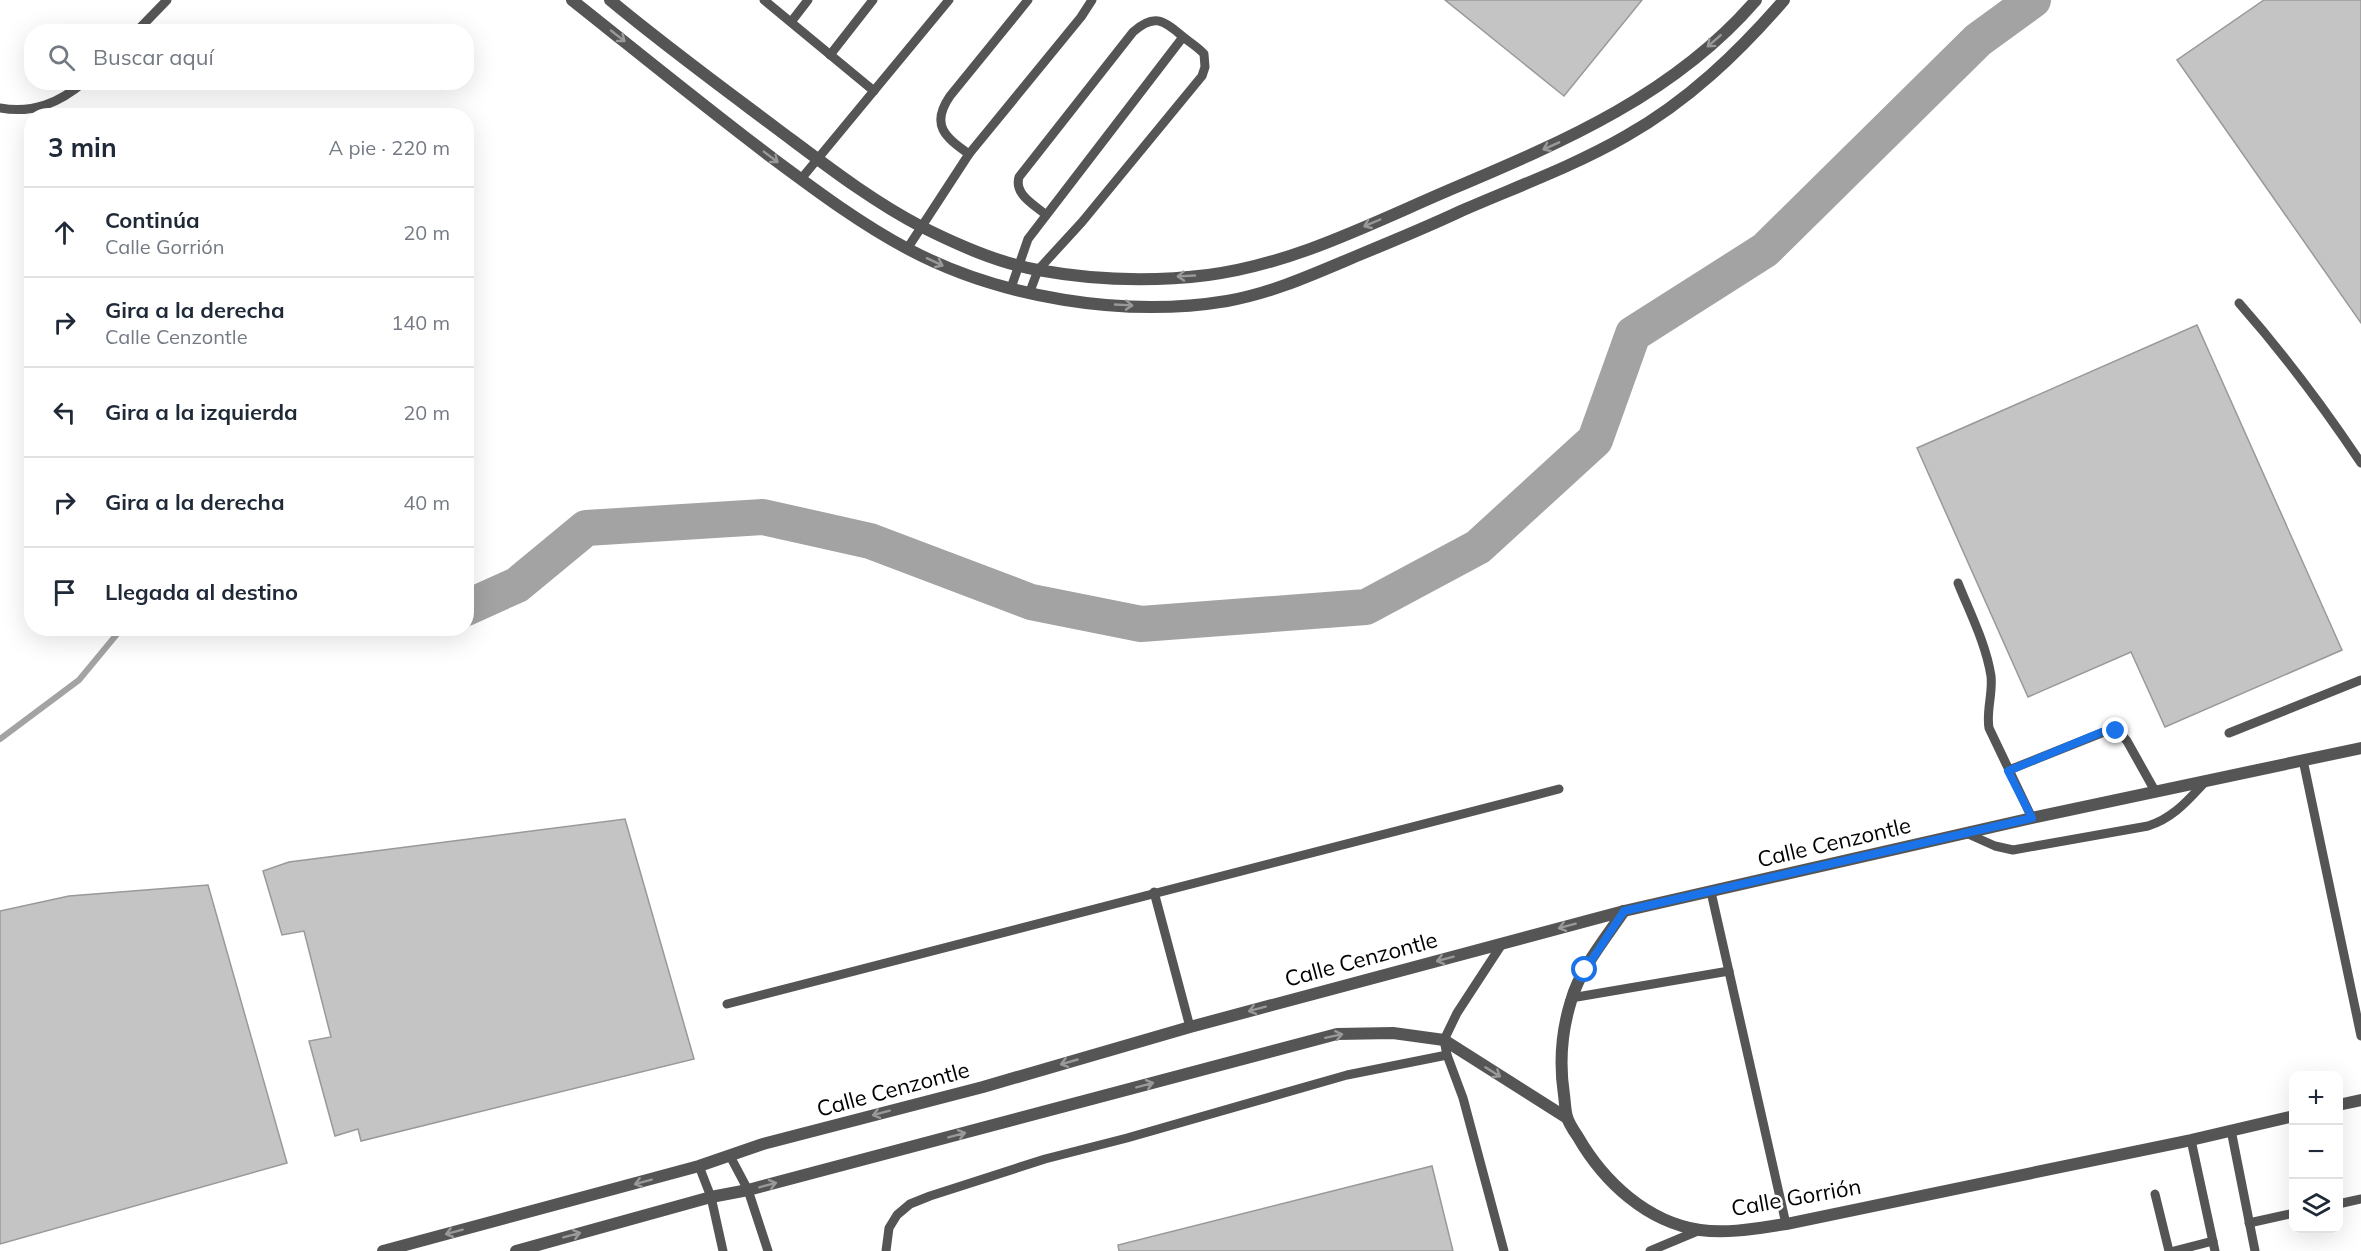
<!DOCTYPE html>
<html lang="es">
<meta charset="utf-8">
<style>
:root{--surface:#fff;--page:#f2f2f3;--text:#1f2937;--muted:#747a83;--line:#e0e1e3}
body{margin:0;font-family:Mulish,sans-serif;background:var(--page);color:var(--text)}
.controls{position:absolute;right:18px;bottom:18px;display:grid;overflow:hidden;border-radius:12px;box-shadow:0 6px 24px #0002}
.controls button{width:54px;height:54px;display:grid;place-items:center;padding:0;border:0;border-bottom:2px solid var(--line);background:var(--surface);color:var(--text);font:30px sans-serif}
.stop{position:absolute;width:18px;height:18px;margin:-14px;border:4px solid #1a73e8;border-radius:50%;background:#fff}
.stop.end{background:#1a73e8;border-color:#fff;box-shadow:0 2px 6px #0008}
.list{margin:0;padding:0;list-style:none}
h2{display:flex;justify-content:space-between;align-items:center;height:78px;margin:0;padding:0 24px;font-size:26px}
h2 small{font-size:20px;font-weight:400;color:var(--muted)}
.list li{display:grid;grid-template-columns:39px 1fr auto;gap:18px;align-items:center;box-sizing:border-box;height:90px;padding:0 24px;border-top:2px solid var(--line)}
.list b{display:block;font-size:22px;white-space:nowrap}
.list p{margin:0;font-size:20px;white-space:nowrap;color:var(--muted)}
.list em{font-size:20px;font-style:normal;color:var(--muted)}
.icon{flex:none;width:33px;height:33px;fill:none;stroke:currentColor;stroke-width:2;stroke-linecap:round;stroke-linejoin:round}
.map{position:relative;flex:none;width:2361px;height:1251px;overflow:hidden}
.search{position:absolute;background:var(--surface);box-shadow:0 6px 24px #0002;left:24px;top:24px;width:450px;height:66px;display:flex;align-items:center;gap:15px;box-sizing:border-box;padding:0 21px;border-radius:24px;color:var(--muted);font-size:22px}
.panel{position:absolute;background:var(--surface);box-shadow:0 6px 24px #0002;left:24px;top:108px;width:450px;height:528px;border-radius:24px}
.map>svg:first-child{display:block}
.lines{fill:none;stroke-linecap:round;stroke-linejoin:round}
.stream{stroke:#a3a3a3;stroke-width:6}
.river{stroke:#a3a3a3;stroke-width:36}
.building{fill:#c4c4c4;stroke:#999;stroke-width:1.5}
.lane{stroke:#555;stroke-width:9}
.street{stroke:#555;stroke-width:12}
.oneway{stroke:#999}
.route{stroke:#1a73e8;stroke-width:8}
.labels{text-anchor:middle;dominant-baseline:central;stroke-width:5;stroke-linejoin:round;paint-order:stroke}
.street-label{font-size:22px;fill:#000;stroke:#fff}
</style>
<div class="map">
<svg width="2361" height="1251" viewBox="0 0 2361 1251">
<rect width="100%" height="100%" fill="#fff"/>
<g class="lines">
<polyline class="stream" points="0,739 79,680 122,628"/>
<polyline class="river" points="466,608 517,585 586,528 763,517 870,541 1031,602 1141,624 1366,607 1478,547 1595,440 1633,334 1765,250 1978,40 2033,0"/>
</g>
<g class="building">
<polygon points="1445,0 1642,0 1564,96"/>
<polygon points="2264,0 2361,0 2361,323 2177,60"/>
<polygon points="2197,325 2342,650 2165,727 2131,652 2028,697 1917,448"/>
<polygon points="625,819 694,1059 361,1141 358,1129 335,1136 309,1041 331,1037 304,931 282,935 263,871 289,862"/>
<polygon points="208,885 287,1163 0,1244 0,911 69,896"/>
<polygon points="1432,1166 1453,1251 1119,1251 1118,1245"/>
</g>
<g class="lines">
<g class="lane">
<polyline points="764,0 874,91"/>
<polyline points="791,22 808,0"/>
<polyline points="136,32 167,0"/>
<polyline points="830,55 873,0"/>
<path d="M 0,108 C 33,114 59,103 84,82"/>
<path d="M 969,154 C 945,137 930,125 950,96 L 1028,0"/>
<polyline points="801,179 949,0"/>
<polyline points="907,249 969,154 1081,17 1092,0"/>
<polyline points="1011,288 1028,239 1183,37"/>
<path d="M 1029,294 L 1038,270 L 1082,222 L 1202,76 L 1205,67 L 1204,54 C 1198,47 1189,42 1182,36 C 1163,19 1153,14 1133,32 L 1019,177 C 1014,194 1033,204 1045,214"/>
<path d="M 2239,303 C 2284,354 2323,406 2361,463"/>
<path d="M 1958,583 C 1970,613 1986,644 1991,676 C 1993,694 1986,711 1989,728 L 2032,818"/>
<polyline points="2229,733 2361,680"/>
<polyline points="2303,760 2361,1036"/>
<polyline points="2009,770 2109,730 2122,735 2127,741 2155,791"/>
<path d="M 1966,833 L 1995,846 L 2013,850 L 2148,826 C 2174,818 2189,799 2207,780"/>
<polyline points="1154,892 1190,1027"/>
<polyline points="1711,892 1786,1224"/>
<polyline points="1502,944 1457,1013 1444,1040 1447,1055 1463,1098 1504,1251"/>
<polyline points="1571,998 1729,971"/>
<polyline points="727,1004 1559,789"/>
<polyline points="2231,1130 2255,1251"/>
<polyline points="2191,1140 2215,1251"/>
<polyline points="730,1156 748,1190 768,1251"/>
<polyline points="699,1166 711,1197 723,1251"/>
<polyline points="2155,1194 2169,1251"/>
<polyline points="2338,1204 2361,1199"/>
<polyline points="2249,1223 2294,1213"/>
<polyline points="886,1251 889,1228 897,1215 910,1204 930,1196 1045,1159 1127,1138 1347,1075 1447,1055"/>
<polyline points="1650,1251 1700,1230"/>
<polyline points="2174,1251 2213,1241"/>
</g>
<g class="street">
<path d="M 572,0 C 640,54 706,108 775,160 C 818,192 861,224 908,249 C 1000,298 1124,318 1227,301 C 1273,293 1316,273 1359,255 C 1393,241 1427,227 1461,211 C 1516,187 1574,166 1626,136 C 1688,101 1738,53 1784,0"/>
<path d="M 610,0 C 664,45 720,86 776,128 C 823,163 870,200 922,227 C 958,245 998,263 1038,270 C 1093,280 1152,282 1208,275 C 1294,264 1374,222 1454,188 C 1565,141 1675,94 1756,0"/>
<path d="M 1624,911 C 1605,939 1580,969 1571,1001 C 1561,1033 1559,1062 1564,1095 C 1565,1102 1565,1110 1567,1117 C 1569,1124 1574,1131 1578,1137 C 1604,1182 1647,1222 1700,1230 C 1729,1234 1758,1228 1786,1224 L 2191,1140 L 2294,1116"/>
<polyline points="2338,1105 2361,1100"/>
<polyline points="383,1251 699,1166 763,1144 983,1087 1190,1027 1624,911 2032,818 2361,748"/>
<polyline points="516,1251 711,1197 748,1190 1337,1034 1393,1033 1444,1040 1567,1118"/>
</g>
</g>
<defs><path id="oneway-shaft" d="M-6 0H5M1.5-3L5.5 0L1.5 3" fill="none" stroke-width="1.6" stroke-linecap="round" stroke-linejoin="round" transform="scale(1.5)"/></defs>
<g class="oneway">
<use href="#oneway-shaft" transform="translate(618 36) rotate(38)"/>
<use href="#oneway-shaft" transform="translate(1714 41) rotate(139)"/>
<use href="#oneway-shaft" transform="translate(1551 146) rotate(156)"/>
<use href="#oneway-shaft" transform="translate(771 157) rotate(37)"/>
<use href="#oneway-shaft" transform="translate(1372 223) rotate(157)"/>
<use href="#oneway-shaft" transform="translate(935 262) rotate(25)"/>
<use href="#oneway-shaft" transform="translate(1186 276) rotate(177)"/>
<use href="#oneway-shaft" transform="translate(1124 305) rotate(3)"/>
<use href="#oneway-shaft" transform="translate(1567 926) rotate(165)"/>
<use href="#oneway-shaft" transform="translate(1445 959) rotate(165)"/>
<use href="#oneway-shaft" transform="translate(1257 1009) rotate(165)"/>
<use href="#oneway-shaft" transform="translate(1334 1036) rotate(-12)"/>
<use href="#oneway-shaft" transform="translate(1069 1062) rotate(164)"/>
<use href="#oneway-shaft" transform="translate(1493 1072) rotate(32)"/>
<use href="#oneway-shaft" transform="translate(1145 1085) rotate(-15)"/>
<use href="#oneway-shaft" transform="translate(881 1113) rotate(165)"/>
<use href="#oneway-shaft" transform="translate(957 1135) rotate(-15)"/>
<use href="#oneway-shaft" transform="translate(643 1182) rotate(165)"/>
<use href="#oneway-shaft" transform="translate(768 1185) rotate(-15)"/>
<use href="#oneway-shaft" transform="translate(454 1232) rotate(165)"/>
<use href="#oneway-shaft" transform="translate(572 1235) rotate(-15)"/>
</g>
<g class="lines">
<polyline class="route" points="1585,970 1624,911 2032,818 2008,771 2102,732 2116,731"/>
</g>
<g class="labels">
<g class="street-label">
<text transform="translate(1834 842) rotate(-13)">Calle Cenzontle</text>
<text transform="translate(1361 959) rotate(-15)">Calle Cenzontle</text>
<text transform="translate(893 1089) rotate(-15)">Calle Cenzontle</text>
<text transform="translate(1796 1197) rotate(-10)">Calle Gorrión</text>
</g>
</g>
</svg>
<div class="controls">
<button>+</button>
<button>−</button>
<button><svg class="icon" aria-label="layers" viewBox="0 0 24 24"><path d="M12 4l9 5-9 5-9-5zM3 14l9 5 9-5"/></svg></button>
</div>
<div class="stop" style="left:1585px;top:970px"></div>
<div class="stop end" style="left:2116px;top:731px"></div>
<div class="search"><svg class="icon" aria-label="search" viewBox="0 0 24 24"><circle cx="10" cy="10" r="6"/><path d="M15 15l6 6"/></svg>Buscar aquí</div>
<section class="panel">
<h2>3 min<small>A pie · 220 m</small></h2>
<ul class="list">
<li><svg class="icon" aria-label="ahead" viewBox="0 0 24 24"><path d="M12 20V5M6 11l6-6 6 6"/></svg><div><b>Continúa</b><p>Calle Gorrión</p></div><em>20 m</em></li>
<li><svg class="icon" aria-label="right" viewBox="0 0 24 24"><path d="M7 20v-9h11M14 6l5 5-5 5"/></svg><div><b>Gira a la derecha</b><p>Calle Cenzontle</p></div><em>140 m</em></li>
<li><svg class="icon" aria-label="left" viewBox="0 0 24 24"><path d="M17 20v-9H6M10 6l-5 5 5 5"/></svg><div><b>Gira a la izquierda</b></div><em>20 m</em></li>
<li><svg class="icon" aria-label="right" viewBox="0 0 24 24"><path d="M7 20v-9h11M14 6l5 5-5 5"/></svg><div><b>Gira a la derecha</b></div><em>40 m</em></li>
<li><svg class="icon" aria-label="arrive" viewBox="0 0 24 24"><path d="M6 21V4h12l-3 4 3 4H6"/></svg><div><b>Llegada al destino</b></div></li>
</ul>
</section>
</div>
